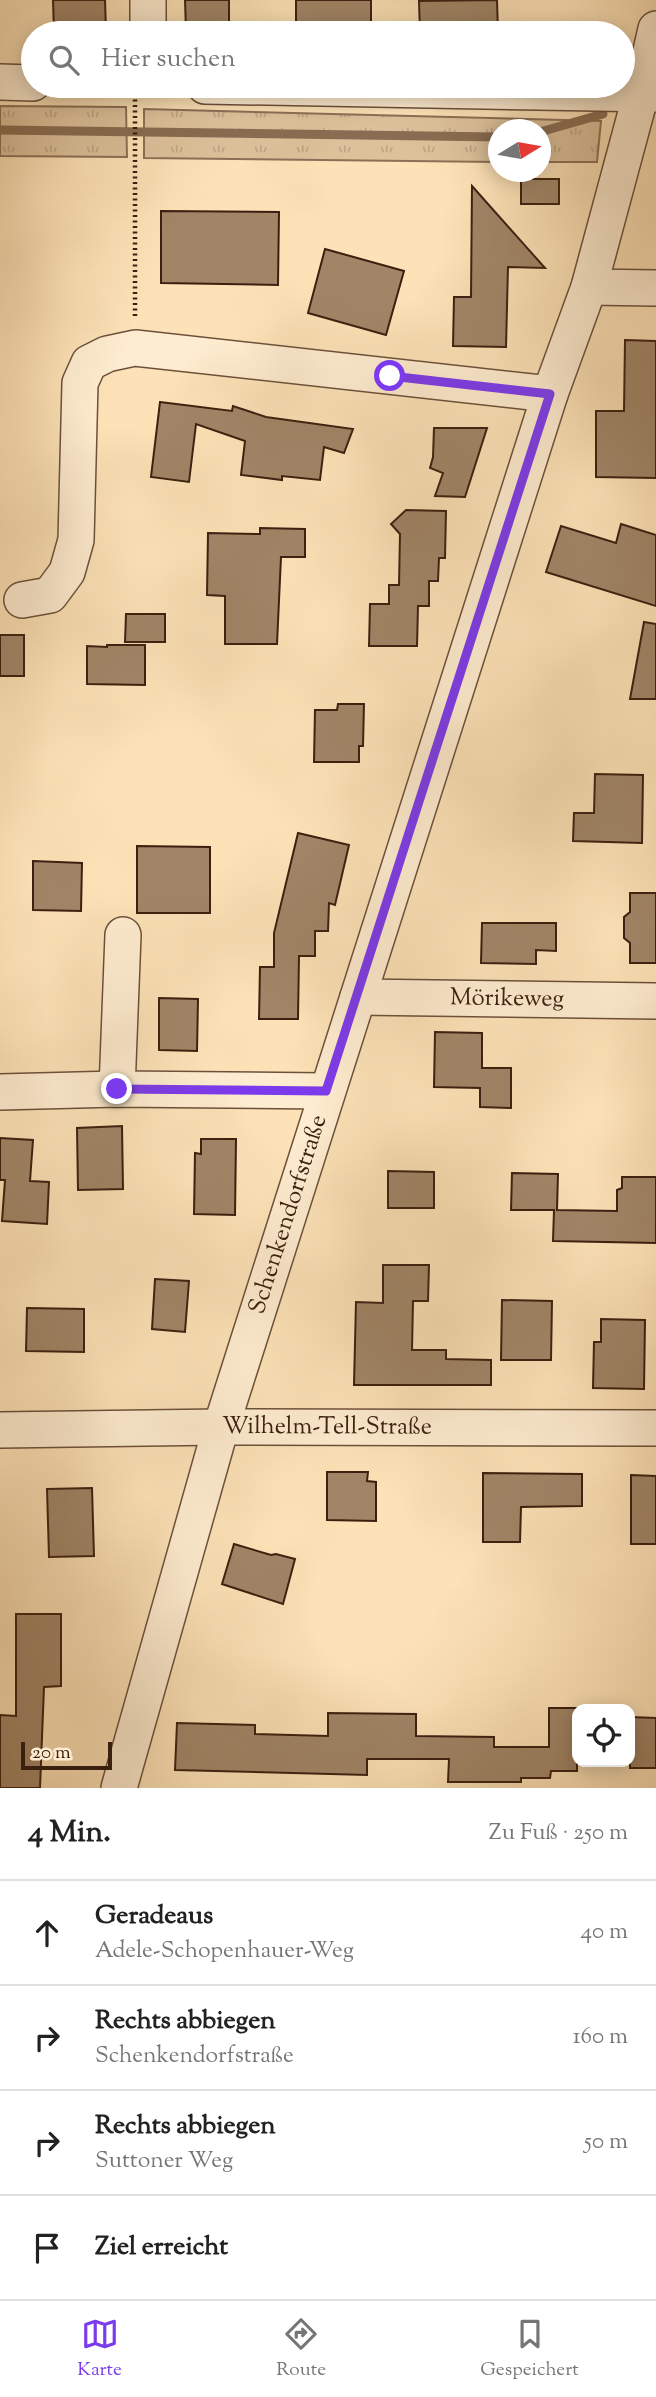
<!DOCTYPE html>
<html lang="de">
<meta charset="utf-8">
<style>
:root{--surface:#fff;--page:#f2f2f2;--text:#222;--muted:#767676;--line:#e0e0e0;--accent:#7c3aed}
body{margin:0;font-family:"Sorts Mill Goudy",serif;background:var(--page);color:var(--text)}
.controls{position:absolute;right:21px;bottom:21px;display:grid;overflow:hidden;border-radius:14px;box-shadow:0 4px 18px #0003}
.controls button{width:63px;height:63px;display:grid;place-items:center;padding:0;border:0;border-bottom:2px solid var(--line);background:var(--surface);color:var(--text);font:35px sans-serif}
.compass{position:absolute;left:488px;top:119px;width:63px;height:63px;border-radius:50%;background:var(--surface);box-shadow:0 4px 18px #0003;rotate:79deg}
.scale{position:absolute;left:21px;bottom:18px;width:91px;box-sizing:border-box;padding-left:7px;border:4px solid #3b2010;border-top:0;font-size:19px;line-height:24px;white-space:nowrap;color:#3b2010;-webkit-text-stroke:5px #feecd0;paint-order:stroke}
.stop{position:absolute;width:21px;height:21px;margin:-16px;border:5px solid #7c3aed;border-radius:50%;background:#fff}
.stop.end{background:#7c3aed;border-color:#fff;box-shadow:0 2px 7px #0008}
.list{margin:0;padding:0;list-style:none}
h2{display:flex;justify-content:space-between;align-items:center;height:91px;margin:0;padding:0 28px;font-size:30px}
h2 small{font-size:23px;font-weight:400;color:var(--muted)}
.list li{display:grid;grid-template-columns:46px 1fr auto;gap:21px;align-items:center;box-sizing:border-box;height:105px;padding:0 28px;border-top:2px solid var(--line)}
.list b{display:block;font-size:26px;white-space:nowrap}
.list p{margin:0;font-size:23px;white-space:nowrap;color:var(--muted)}
.list em{font-size:23px;font-style:normal;color:var(--muted)}
.icon{flex:none;width:38px;height:38px;fill:none;stroke:currentColor;stroke-width:2;stroke-linecap:round;stroke-linejoin:round}
.map{position:relative;flex:none;width:656px;height:1788px;overflow:hidden}
.search{position:absolute;background:var(--surface);box-shadow:0 4px 18px #0003;left:21px;right:21px;top:21px;height:77px;display:flex;align-items:center;gap:18px;box-sizing:border-box;padding:0 24px;border-radius:38px;color:var(--muted);font-size:26px}
.sheet{height:511px;background:var(--surface)}
nav{display:flex;justify-content:space-around;align-items:center;box-sizing:border-box;height:98px;border-top:2px solid var(--line);background:var(--surface);font-size:19px;color:var(--muted)}
nav a{display:grid;justify-items:center;gap:4px}
nav .on{color:var(--accent)}
.map>svg:first-child{display:block}
.grass{fill:url(#grass-tufts);stroke:#8c7056;stroke-width:2}
.lines{fill:none;stroke-linecap:round;stroke-linejoin:round}
.stream{stroke:#886d52;stroke-width:9}
.building{fill:#a08567;stroke:#3b2010;stroke-width:2}
.minor-casing{stroke:#6c503a;stroke-width:38}
.path{stroke:#3b2010;stroke-width:4.5;stroke-dasharray:2 3.5;stroke-linecap:butt}
.minor{stroke:#feecd0;stroke-width:35}
.route{stroke:#7c3aed;stroke-width:9}
.labels{text-anchor:middle;dominant-baseline:central;stroke-width:6;stroke-linejoin:round;paint-order:stroke}
.street-label{font-size:24px;fill:#3b2010;stroke:#feecd0}
</style>
<div class="map">
<svg width="656" height="1788" viewBox="0 0 656 1788">
<defs>
<pattern id="grass-tufts" width="24" height="20" patternUnits="userSpaceOnUse" patternTransform="scale(1.75)"><rect width="24" height="20" fill="#dcc19b"/><path d="M3 7l-1-3M5 7V3M7 7l1-3M15 17l-1-3M17 17v-4M19 17l1-3" fill="none" stroke="#bea684"/></pattern>
</defs>
<rect width="100%" height="100%" fill="#fde2b7"/>
<filter id="stains"><feTurbulence type="fractalNoise" baseFrequency=".00286" numOctaves="4"/><feColorMatrix values="0 0 0 0 .2 0 0 0 0 .09 0 0 0 0 .02 0 0 0 .5 -.17"/></filter>
<radialGradient id="worn" r=".72"><stop offset=".6" stop-color="#630" stop-opacity="0"/><stop offset="1" stop-color="#630" stop-opacity=".3"/></radialGradient>
<g class="grass">
<polygon points="0,106 126,107 127,157 0,156"/>
<polygon points="144,109 601,121 597,162 541,162 540,130 498,130 498,162 144,158"/>
</g>
<g class="lines">
<g class="stream">
<polyline points="0,130 498,137"/>
<polyline points="540,132 603,114"/>
</g>
</g>
<g class="building">
<polygon points="53,0 105,0 106,31 54,33"/>
<polygon points="185,0 229,0 229,31 186,31"/>
<rect x="296" y="0" width="75" height="33"/>
<polygon points="497,0 498,33 420,33 419,1"/>
<rect x="521" y="179" width="38" height="25"/>
<polygon points="472,186 545,268 508,267 506,347 453,346 454,297 471,297"/>
<polygon points="161,211 279,212 278,285 161,283"/>
<polygon points="325,249 404,271 386,335 308,313"/>
<polygon points="625,340 656,341 656,478 596,477 596,411 624,411"/>
<polygon points="160,402 232,411 233,406 266,417 353,429 344,453 324,447 320,480 282,476 282,480 241,475 245,441 196,424 189,482 151,477"/>
<polygon points="434,428 487,428 465,497 435,496 443,473 430,468 433,457"/>
<polygon points="406,510 446,511 445,558 439,558 438,581 429,581 429,606 418,606 417,646 369,646 370,604 389,604 389,585 399,585 400,534 391,524"/>
<polygon points="621,524 656,535 656,606 546,572 561,526 616,543"/>
<polygon points="260,528 305,529 305,557 281,557 277,644 225,644 225,596 207,595 208,533 260,534"/>
<polygon points="126,614 165,614 165,642 125,642"/>
<polygon points="644,622 656,624 656,699 630,699"/>
<rect x="0" y="635" width="24" height="41"/>
<polygon points="107,645 145,645 145,685 87,684 87,646 107,647"/>
<polygon points="338,704 364,704 363,746 359,746 359,762 314,762 315,710 337,710"/>
<polygon points="595,774 643,775 642,843 573,841 574,813 594,813"/>
<polygon points="298,833 349,845 335,905 329,903 328,931 315,931 315,956 299,956 298,1019 259,1019 260,967 274,967 274,933"/>
<polygon points="137,846 210,847 210,913 137,913"/>
<polygon points="33,861 82,863 81,911 33,910"/>
<polygon points="630,893 656,893 656,963 630,963 630,943 624,938 624,917 630,912"/>
<polygon points="482,923 556,923 556,951 536,950 536,964 481,963"/>
<polygon points="159,998 198,999 197,1051 159,1050"/>
<polygon points="435,1032 482,1033 482,1068 511,1068 511,1108 480,1107 480,1088 434,1087"/>
<polygon points="122,1126 123,1189 78,1190 77,1128"/>
<polygon points="0,1138 33,1140 30,1181 49,1182 47,1224 2,1221 5,1180 0,1180"/>
<polygon points="201,1139 236,1139 235,1215 194,1214 195,1153 201,1154"/>
<polygon points="388,1171 434,1172 434,1208 388,1208"/>
<polygon points="512,1173 558,1174 557,1210 617,1211 617,1190 622,1188 622,1177 656,1177 656,1243 553,1241 554,1210 511,1210"/>
<polygon points="383,1265 429,1265 428,1301 413,1301 412,1350 446,1350 446,1359 491,1360 491,1385 354,1385 356,1302 383,1303"/>
<polygon points="155,1279 189,1281 185,1332 152,1329"/>
<polygon points="502,1300 552,1301 551,1360 501,1360"/>
<polygon points="27,1308 84,1309 84,1352 26,1351"/>
<polygon points="601,1319 645,1320 644,1389 593,1388 594,1342 601,1342"/>
<polygon points="327,1472 368,1472 367,1481 376,1482 376,1521 327,1520"/>
<polygon points="483,1473 582,1474 582,1506 521,1507 520,1542 483,1542"/>
<polygon points="631,1475 656,1476 656,1544 631,1544"/>
<polygon points="92,1488 94,1556 49,1557 47,1489"/>
<polygon points="234,1544 271,1555 276,1554 295,1559 283,1604 222,1584"/>
<polygon points="16,1614 61,1614 61,1686 44,1687 40,1788 0,1788 0,1715 16,1716"/>
<polygon points="549,1708 577,1708 577,1771 551,1771 550,1778 521,1778 521,1782 448,1782 449,1759 367,1759 367,1775 175,1770 177,1723 255,1725 255,1734 328,1736 328,1713 416,1714 416,1736 494,1737 494,1747 549,1747"/>
<polygon points="630,1717 656,1718 656,1768 630,1768"/>
</g>
<g class="lines">
<g class="minor-casing">
<g id="minor">
<polyline points="148,33 148,0"/>
<polyline points="0,82 33,83"/>
<polyline points="205,86 656,94"/>
<polyline points="589,287 656,288"/>
<polyline points="22,600 50,595 67,572 76,540 80,383 89,363 107,354 135,348 550,394"/>
<path id="s1" d="M 358,997 L 656,1001"/>
<polyline points="117,1089 123,935"/>
<polyline points="0,1092 117,1089 326,1091"/>
<path id="s2" d="M 0,1430 L 221,1427 L 656,1428"/>
<path id="s3" d="M 119,1788 L 221,1427 L 550,394 L 589,287 L 641,94 L 656,29"/>
</g>
</g>
<polyline class="path" points="135,316 135,86"/>
<use href="#minor" class="minor"/>
</g>
<g class="lines">
<polyline class="route" points="117,1089 326,1091 550,394 390,376"/>
</g>
<g class="labels">
<g class="street-label">
<text stroke="none"><textPath href="#s1" startOffset="149">Mörikeweg</textPath></text>
<text stroke="none"><textPath href="#s3" startOffset="598">Schenkendorfstraße</textPath></text>
<text stroke="none"><textPath href="#s2" startOffset="327">Wilhelm-Tell-Straße</textPath></text>
</g>
</g>
<rect width="100%" height="100%" filter="url(#stains)"/>
<rect width="100%" height="100%" fill="url(#worn)"/>
</svg>
<div class="controls">
<button><svg class="icon" aria-label="locate" viewBox="0 0 24 24"><circle cx="12" cy="12" r="6"/><path d="M12 2v4M12 18v4M2 12h4M18 12h4"/></svg></button>
</div>
<svg class="compass" viewBox="-18 -18 36 36"><path d="M0-13l5 13h-10z" fill="#e53935"/><path d="M0 13l5-13h-10z" fill="#767676"/></svg>
<div class="scale">20 m</div>
<div class="stop" style="left:390px;top:376px"></div>
<div class="stop end" style="left:117px;top:1089px"></div>
<div class="search"><svg class="icon" aria-label="search" viewBox="0 0 24 24"><circle cx="10" cy="10" r="6"/><path d="M15 15l6 6"/></svg>Hier suchen</div>
</div>
<section class="sheet">
<h2>4 Min.<small>Zu Fuß · 250 m</small></h2>
<ul class="list">
<li><svg class="icon" aria-label="ahead" viewBox="0 0 24 24"><path d="M12 20V5M6 11l6-6 6 6"/></svg><div><b>Geradeaus</b><p>Adele-Schopenhauer-Weg</p></div><em>40 m</em></li>
<li><svg class="icon" aria-label="right" viewBox="0 0 24 24"><path d="M7 20v-9h11M14 6l5 5-5 5"/></svg><div><b>Rechts abbiegen</b><p>Schenkendorfstraße</p></div><em>160 m</em></li>
<li><svg class="icon" aria-label="right" viewBox="0 0 24 24"><path d="M7 20v-9h11M14 6l5 5-5 5"/></svg><div><b>Rechts abbiegen</b><p>Suttoner Weg</p></div><em>50 m</em></li>
<li><svg class="icon" aria-label="arrive" viewBox="0 0 24 24"><path d="M6 21V4h12l-3 4 3 4H6"/></svg><div><b>Ziel erreicht</b></div></li>
</ul>
</section>
<nav>
<a class="on"><svg class="icon" aria-label="map" viewBox="0 0 24 24"><path d="M3 6l6-2 6 2 6-2v14l-6 2-6-2-6 2zM9 4v14M15 6v14"/></svg>Karte</a>
<a><svg class="icon" aria-label="directions" viewBox="0 0 24 24"><path d="M12 3l9 9-9 9-9-9zM9 14v-3h6M13 9l2 2-2 2"/></svg>Route</a>
<a><svg class="icon" aria-label="saved" viewBox="0 0 24 24"><path d="M7 4h10v16l-5-4-5 4z"/></svg>Gespeichert</a>
</nav>
